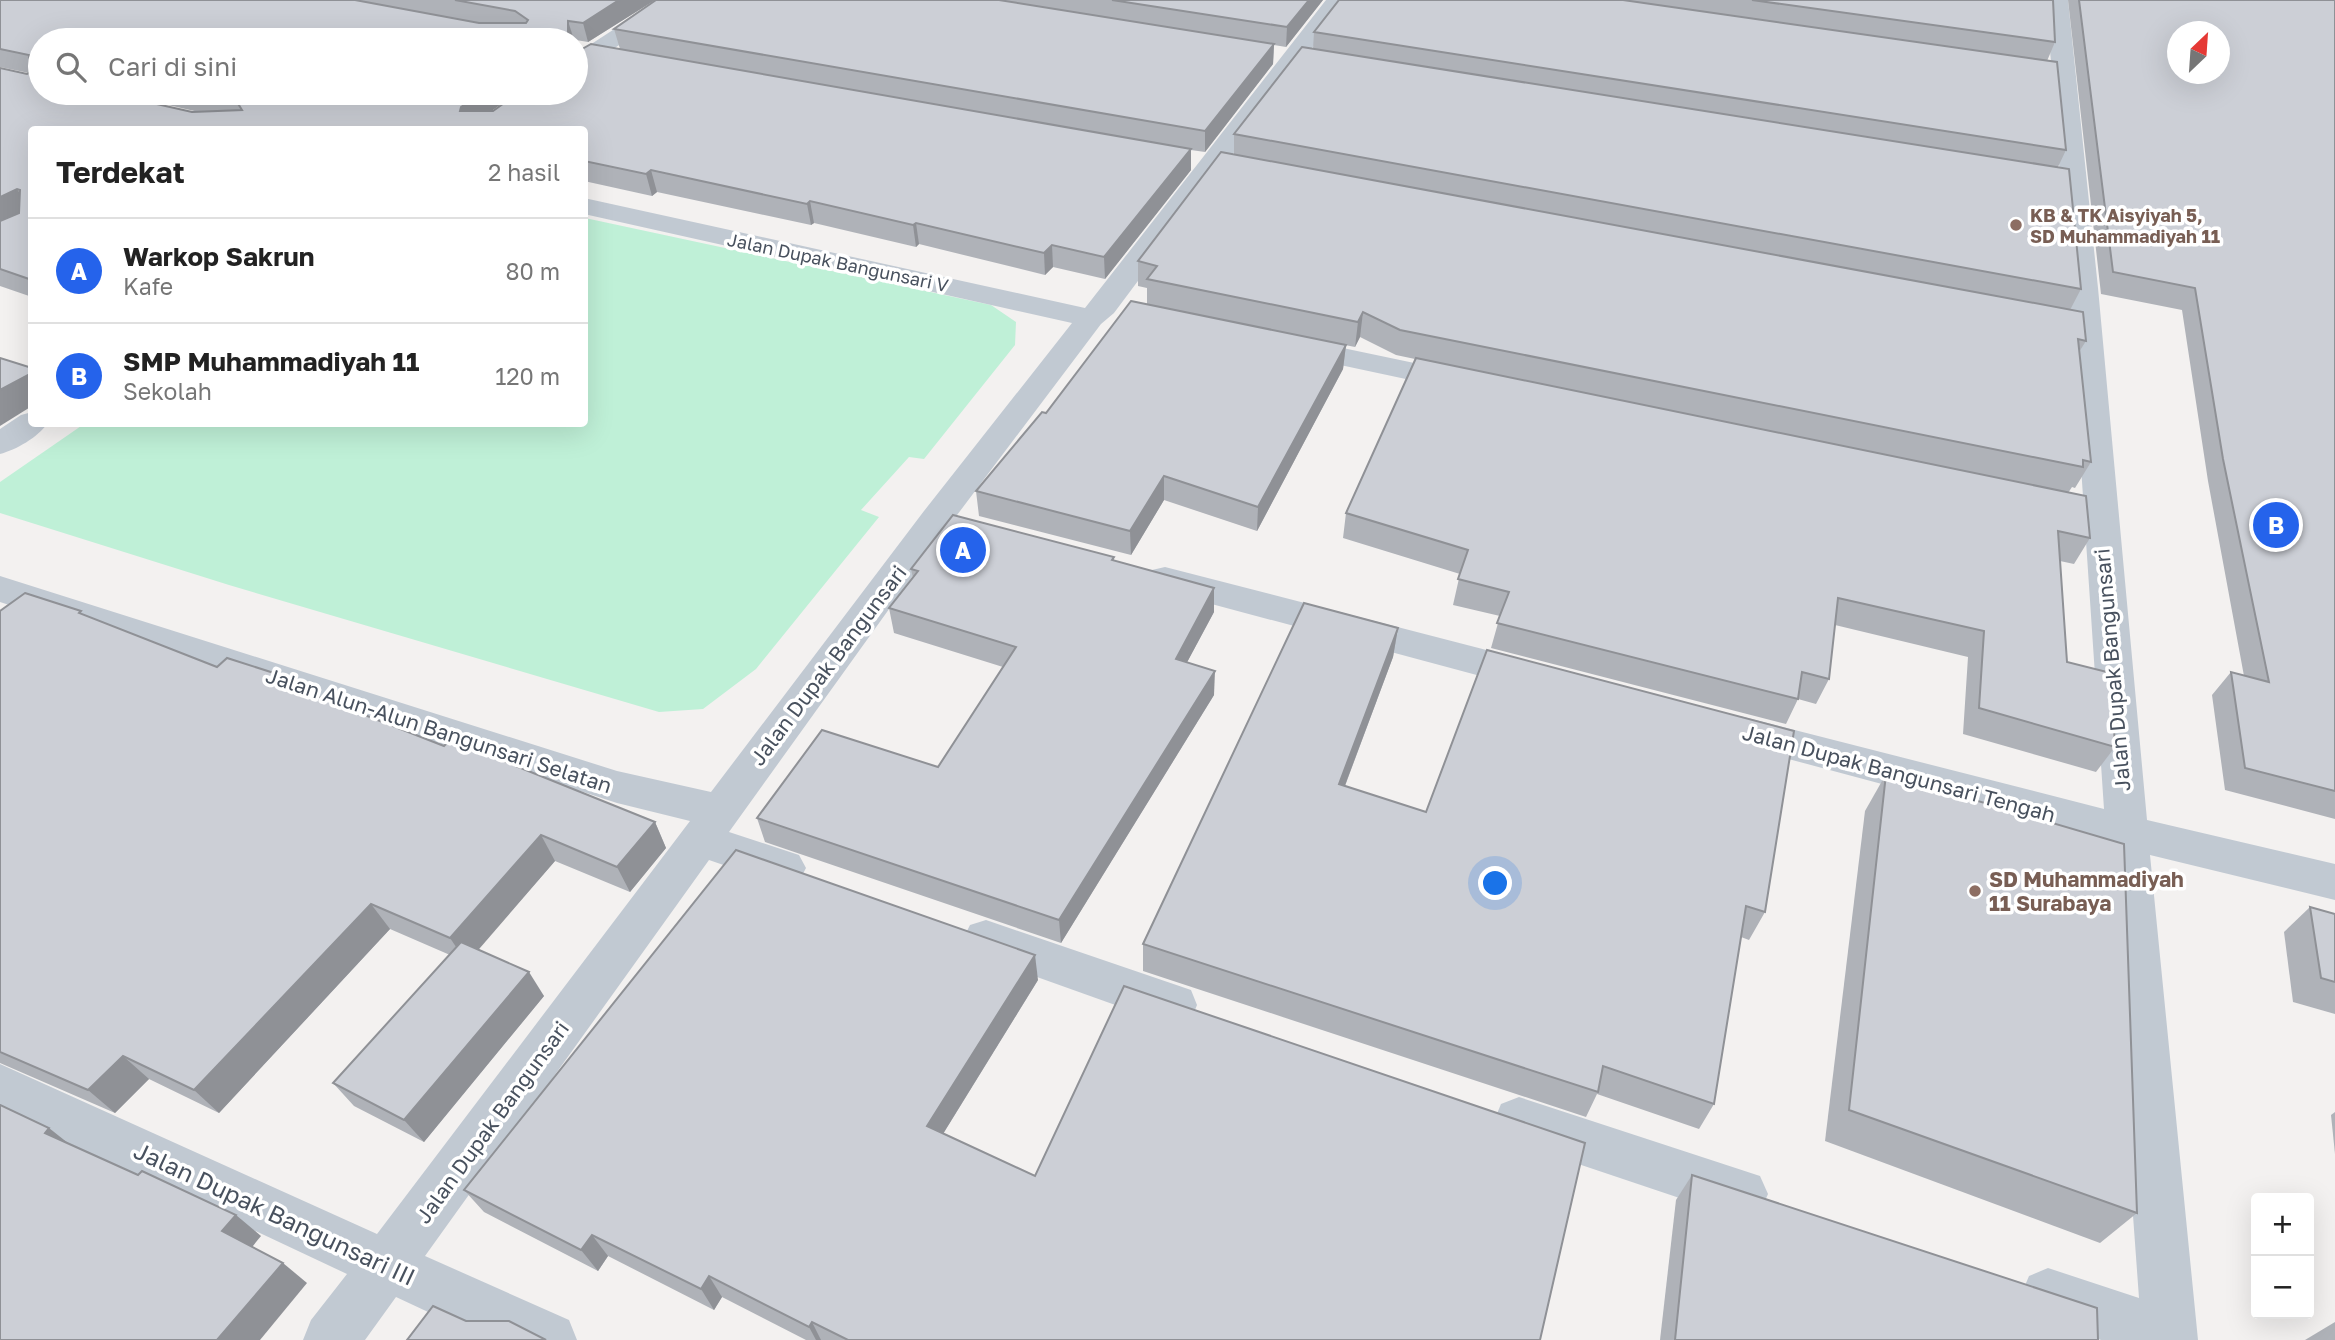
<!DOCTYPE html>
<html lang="id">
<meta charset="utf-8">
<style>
:root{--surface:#fff;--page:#f6f6f6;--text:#222;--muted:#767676;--line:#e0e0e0;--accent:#2563eb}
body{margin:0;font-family:"Golos Text",sans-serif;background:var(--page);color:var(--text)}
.controls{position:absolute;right:21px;bottom:21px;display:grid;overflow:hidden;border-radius:7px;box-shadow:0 7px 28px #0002}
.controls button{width:63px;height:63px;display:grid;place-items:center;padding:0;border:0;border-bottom:2px solid var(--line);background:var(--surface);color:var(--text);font:35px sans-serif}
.compass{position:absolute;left:2167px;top:21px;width:63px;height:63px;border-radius:50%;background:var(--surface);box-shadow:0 7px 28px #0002;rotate:25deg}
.you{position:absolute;left:1496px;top:884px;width:24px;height:24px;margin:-18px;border:5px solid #fff;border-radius:50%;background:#1a73e8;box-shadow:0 0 0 10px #1a73e833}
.badge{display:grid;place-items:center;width:46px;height:46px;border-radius:50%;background:var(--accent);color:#fff;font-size:23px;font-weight:700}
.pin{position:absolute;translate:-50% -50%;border:4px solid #fff;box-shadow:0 2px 7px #0006}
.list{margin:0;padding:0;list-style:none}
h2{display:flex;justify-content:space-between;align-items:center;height:91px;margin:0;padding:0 28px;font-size:30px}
h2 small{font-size:23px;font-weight:400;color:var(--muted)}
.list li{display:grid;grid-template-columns:46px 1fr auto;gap:21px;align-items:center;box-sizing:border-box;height:105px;padding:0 28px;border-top:2px solid var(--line)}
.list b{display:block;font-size:26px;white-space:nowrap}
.list p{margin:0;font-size:23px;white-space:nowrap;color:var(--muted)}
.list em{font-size:23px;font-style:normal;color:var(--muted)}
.icon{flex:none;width:38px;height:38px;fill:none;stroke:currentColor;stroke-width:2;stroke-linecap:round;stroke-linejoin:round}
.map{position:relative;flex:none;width:2335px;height:1340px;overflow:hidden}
.search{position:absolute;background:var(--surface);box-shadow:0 7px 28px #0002;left:28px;top:28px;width:560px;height:77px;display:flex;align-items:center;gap:18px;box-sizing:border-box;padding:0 24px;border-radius:38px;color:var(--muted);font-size:26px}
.panel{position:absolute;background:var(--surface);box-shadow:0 7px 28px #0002;left:28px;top:126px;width:560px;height:301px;border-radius:7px}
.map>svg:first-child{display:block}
.green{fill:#bff0d7}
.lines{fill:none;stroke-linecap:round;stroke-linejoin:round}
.street{fill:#c1c9d2;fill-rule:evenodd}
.wall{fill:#afb2b8}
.shaded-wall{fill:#8f9196}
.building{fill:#cccfd6;stroke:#8f9196;stroke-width:2;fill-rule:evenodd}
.education-dot{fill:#8d6e63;stroke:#fff;stroke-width:2.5}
.labels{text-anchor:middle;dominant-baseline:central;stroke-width:7;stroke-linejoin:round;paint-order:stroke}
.far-education-label{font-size:18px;font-weight:bold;fill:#785e54;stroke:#fff;text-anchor:start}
.far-street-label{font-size:18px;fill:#48515e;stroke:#fff}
.street-label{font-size:21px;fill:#48515e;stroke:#fff}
.education-label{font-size:21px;font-weight:bold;fill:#785e54;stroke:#fff;text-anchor:start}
.near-street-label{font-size:24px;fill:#48515e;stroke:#fff}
</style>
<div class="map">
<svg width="2335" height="1340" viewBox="0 0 2335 1340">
<rect width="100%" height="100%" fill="#f3f1f0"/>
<polygon class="green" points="585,218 991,305 1016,322 1015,345 924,459 909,457 861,510 879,517 756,669 703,709 659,712 229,585 0,513 0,482 84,424 584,424"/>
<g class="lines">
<g class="street">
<polygon points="659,0 685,0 584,69 576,71 576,54"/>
<polygon points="1326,0 1348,0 1114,313 1101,324 948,527 729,832 799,855 806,868 799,881 784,886 709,860 425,1256 569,1320 577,1340 488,1340 396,1297 365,1340 303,1340 311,1320 347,1274 0,1111 0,1064 377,1234 690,821 617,803 0,602 0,576 617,771 711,792 924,511 1072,323 584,214 584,198 1085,308"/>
<polygon points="2046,0 2068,0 2098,288 2147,820 2335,864 2335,900 2150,855 2198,1340 2101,1340 2029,1314 2021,1295 2029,1276 2048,1268 2139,1298 2106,844 1740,746 1726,742 1720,731 1726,720 1740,716 2104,809 2069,288"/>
<polygon points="1295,338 1462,373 1473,375 1478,382 1473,389 1462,391 1284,353 1280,347 1284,341"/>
<path d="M 32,412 L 32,424 L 47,424 C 38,437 16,450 0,454 L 0,429 L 21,415 Z"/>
<polygon points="1165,567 1533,662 1547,666 1552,676 1547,686 1533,690 1152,588 1147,579 1152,570"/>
<polygon points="986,920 1191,990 1197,1005 1191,1020 1174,1026 970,953 963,939 970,925"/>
<polygon points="1519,1097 1760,1176 1768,1194 1760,1212 1742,1219 1501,1138 1494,1121 1501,1104"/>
</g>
</g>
<g class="wall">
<polygon points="0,0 655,0 588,42 576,40 40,40 40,93 192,112 199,112 116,93 516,93 491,111 493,111 620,49 614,29 656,0 1323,0 1286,47 1274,45 1273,64 1205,152 1191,150 1191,170 1105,279 1053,267 1045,275 919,244 916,247 814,223 811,225 657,192 652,196 584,181 584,130 32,130 32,297 0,286 0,68 27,74 29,73 0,67"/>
<polygon points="1339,0 2053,0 2055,42 2047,61 2066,150 2058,167 2081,289 2070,310 2086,341 2079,352 2091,462 2075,488 2072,487 2068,493 2090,538 2074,564 2060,561 2067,662 2115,747 2096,772 1963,734 1968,657 1835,625 1829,679 1816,704 1798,699 1786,724 1491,648 1500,616 1453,605 1460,574 1343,538 1346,513 1415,359 1396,355 1360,337 1355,347 1295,335 1346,345 1343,369 1257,531 1164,500 1131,555 979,516 976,491 1046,413 1147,304 1147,288 1138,286 1138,261 1234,154 1234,134 1313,49 1314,32"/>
<polygon points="2068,0 2335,0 2335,819 2225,790 2212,695 2231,672 2244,676 2208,481 2182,310 2101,294"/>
<polygon points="1114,557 1114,561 1214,612 1187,662 1214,695 1061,943 765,842 757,818 938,767 1003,667 894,633 889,608 913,578 911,569"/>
<polygon points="0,611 83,615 217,667 305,683 312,695 444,746 515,765 655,822 666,848 630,892 555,861 478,949 544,996 424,1142 354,1106 333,1083 450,955 390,929 219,1113 149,1079 115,1113 0,1063"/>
<polygon points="1398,628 1393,657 1345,786 1426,812 1765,912 1749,940 1741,937 1714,1104 1699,1129 1597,1094 1586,1117 1143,971 1143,944"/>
<polygon points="1886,774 2137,1213 2100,1243 1825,1141 1865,811"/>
<polygon points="2310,907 2335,914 2335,1014 2293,1002 2284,932"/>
<polygon points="1038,980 943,1134 1035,1176 1540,1340 806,1340 722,1297 714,1310 608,1256 598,1271 484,1212 464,1190"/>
<polygon points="2335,1112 2335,1154 2331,1115"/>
<polygon points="1692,1175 2098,1340 1660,1340 1676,1200"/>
<polygon points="2335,1322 2335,1340 2305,1340"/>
</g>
<g class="shaded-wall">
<polygon points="619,0 655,0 588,42 583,23"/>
<polygon points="1309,0 1323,0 1286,47 1287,27"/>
<polygon points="568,21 574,40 568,40"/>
<polygon points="1274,44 1273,64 1205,152 1205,131"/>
<polygon points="481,93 516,93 468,128 460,111 461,107"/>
<polygon points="1191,149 1191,170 1105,279 1104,257"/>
<polygon points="651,170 657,192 652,196 646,174"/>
<polygon points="17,189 31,211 0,224 0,197"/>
<polygon points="810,201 814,223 811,225 807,204"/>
<polygon points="916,223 919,244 916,247 913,225"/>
<polygon points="1052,245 1053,267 1045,275 1044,253"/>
<polygon points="1363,312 1360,337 1355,347 1358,322"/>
<polygon points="1346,345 1343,369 1257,531 1258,507"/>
<polygon points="32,373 32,406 0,426 0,390"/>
<polygon points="1164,476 1164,500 1131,555 1130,531"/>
<polygon points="1214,588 1214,612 1176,683 1176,659"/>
<polygon points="1398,628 1393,657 1335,812 1339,784"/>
<polygon points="1215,671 1214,695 1061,943 1059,920"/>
<polygon points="305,683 322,710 298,689"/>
<polygon points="510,757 524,783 506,762"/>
<polygon points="655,822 666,848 630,892 617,867"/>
<polygon points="541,835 555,861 467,963 450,938"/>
<polygon points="371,904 390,929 219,1113 194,1090"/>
<polygon points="1035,955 1038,980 933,1150 927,1126"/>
<polygon points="529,972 544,996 424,1142 404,1120"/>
<polygon points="123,1056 149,1079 115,1113 88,1090"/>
<polygon points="49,1128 78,1151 45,1133"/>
<polygon points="236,1215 261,1236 248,1252 222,1231"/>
<polygon points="592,1235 608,1256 598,1271 581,1250"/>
<polygon points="283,1263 307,1283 260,1340 217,1340"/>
<polygon points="709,1276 722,1297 714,1310 701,1289"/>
<polygon points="812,1322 821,1340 816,1340 809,1327"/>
</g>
<g class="building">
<polygon points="0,0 355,0 479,23 526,23 528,20 515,11 455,0 619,0 583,23 568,21 568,40 40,40 40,93 108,93 192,112 242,110 237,102 196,93 481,93 461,107 460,111 493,111 518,93 576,93 576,49 582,49 591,44 1191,149 1104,257 1052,245 1044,253 916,223 913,225 810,201 807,204 651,170 646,174 584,161 584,130 32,130 32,280 0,269 0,221 19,213 20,190 17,189 0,197 0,68 27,74 31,72 29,55 0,49"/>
<polygon points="656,0 999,0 1274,44 1205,131 614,29"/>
<polygon points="1112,0 1309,0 1287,27"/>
<polygon points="1339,0 1623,0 2057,62 2066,150 1314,32"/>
<polygon points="1752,0 2053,0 2055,42"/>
<path d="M 2079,0 L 2335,0 L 2335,791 L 2245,768 L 2231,672 L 2269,682 L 2223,459 L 2195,288 L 2113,272 ZM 2178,32 L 2220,32 L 2220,74 L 2178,74 Z"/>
<polygon points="1302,47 2069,169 2081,289 1234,134"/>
<polygon points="1221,152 2083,312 2086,341 2078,339 2091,462 2083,460 2083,467 1400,330 1363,312 1358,322 1147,279 1157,266 1138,261"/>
<polygon points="1131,301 1346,345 1258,507 1164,476 1130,531 976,491 1042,412 1046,413"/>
<polygon points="0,358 32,368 32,373 0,390"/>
<polygon points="1416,358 2086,496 2090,538 2058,531 2067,662 2111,673 2115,747 1979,708 1984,631 1838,598 1829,679 1802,672 1798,699 1497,623 1509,592 1458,579 1468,550 1346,513"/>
<polygon points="953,515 1114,557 1112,560 1214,588 1176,659 1215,671 1059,920 757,818 822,730 938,767 1016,647 889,608 918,571 911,569"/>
<polygon points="25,593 81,611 79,613 217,667 227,658 305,683 298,689 444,746 455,735 510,757 506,762 655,822 617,867 541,835 450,938 371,904 194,1090 123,1056 88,1090 0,1052 0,611"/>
<polygon points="1304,603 1398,628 1339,784 1426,812 1487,650 1794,731 1765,912 1746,906 1714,1104 1603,1066 1598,1092 1143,944"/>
<polygon points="1886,774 2124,844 2137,1213 1849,1110"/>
<polygon points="736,850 1035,955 927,1126 1035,1176 1124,986 1585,1143 1540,1340 848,1340 812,1322 809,1327 709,1276 701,1289 592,1235 581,1250 464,1190"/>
<polygon points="2310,907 2335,914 2335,982 2321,978"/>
<polygon points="461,942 529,972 404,1120 333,1083"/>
<polygon points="0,1105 49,1128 45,1133 138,1175 142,1171 236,1215 222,1231 283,1263 217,1340 0,1340"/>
<polygon points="1692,1175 2097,1308 2098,1340 1675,1340"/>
<polygon points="433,1306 466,1321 509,1321 546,1340 407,1340"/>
</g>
<g class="education-dot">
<circle cx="2016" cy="225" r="7"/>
<circle cx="1975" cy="891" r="7"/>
</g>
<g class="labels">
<g class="far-education-label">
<text x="2030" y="215">KB &amp; TK Aisyiyah 5,<tspan x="2030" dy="21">SD Muhammadiyah 11</tspan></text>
</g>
<g class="far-street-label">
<text transform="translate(838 262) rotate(12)">Jalan Dupak Bangunsari V</text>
</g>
<g class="street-label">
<text transform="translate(828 665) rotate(-53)">Jalan Dupak Bangunsari</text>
<text transform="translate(2112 670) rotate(-95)">Jalan Dupak Bangunsari</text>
<text transform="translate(439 730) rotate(18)">Jalan Alun-Alun Bangunsari Selatan</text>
<text transform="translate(1899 773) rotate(15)">Jalan Dupak Bangunsari Tengah</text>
<text transform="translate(492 1122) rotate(-54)">Jalan Dupak Bangunsari</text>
</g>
<g class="education-label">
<text x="1989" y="879">SD Muhammadiyah<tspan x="1989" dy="24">11 Surabaya</tspan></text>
</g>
<g class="near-street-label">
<text transform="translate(275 1213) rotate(25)">Jalan Dupak Bangunsari III</text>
</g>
</g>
</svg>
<div class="controls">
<button>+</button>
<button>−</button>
</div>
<svg class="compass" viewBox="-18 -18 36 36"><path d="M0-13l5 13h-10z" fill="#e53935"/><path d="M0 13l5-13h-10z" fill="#767676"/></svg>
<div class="you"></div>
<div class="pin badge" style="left:963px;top:550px">A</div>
<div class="pin badge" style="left:2276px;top:525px">B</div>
<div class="search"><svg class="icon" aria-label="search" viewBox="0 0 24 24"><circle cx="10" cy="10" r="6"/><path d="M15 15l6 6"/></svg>Cari di sini</div>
<section class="panel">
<h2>Terdekat<small>2 hasil</small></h2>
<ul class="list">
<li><span class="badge">A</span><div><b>Warkop Sakrun</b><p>Kafe</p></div><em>80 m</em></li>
<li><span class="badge">B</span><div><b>SMP Muhammadiyah 11</b><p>Sekolah</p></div><em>120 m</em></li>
</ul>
</section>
</div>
